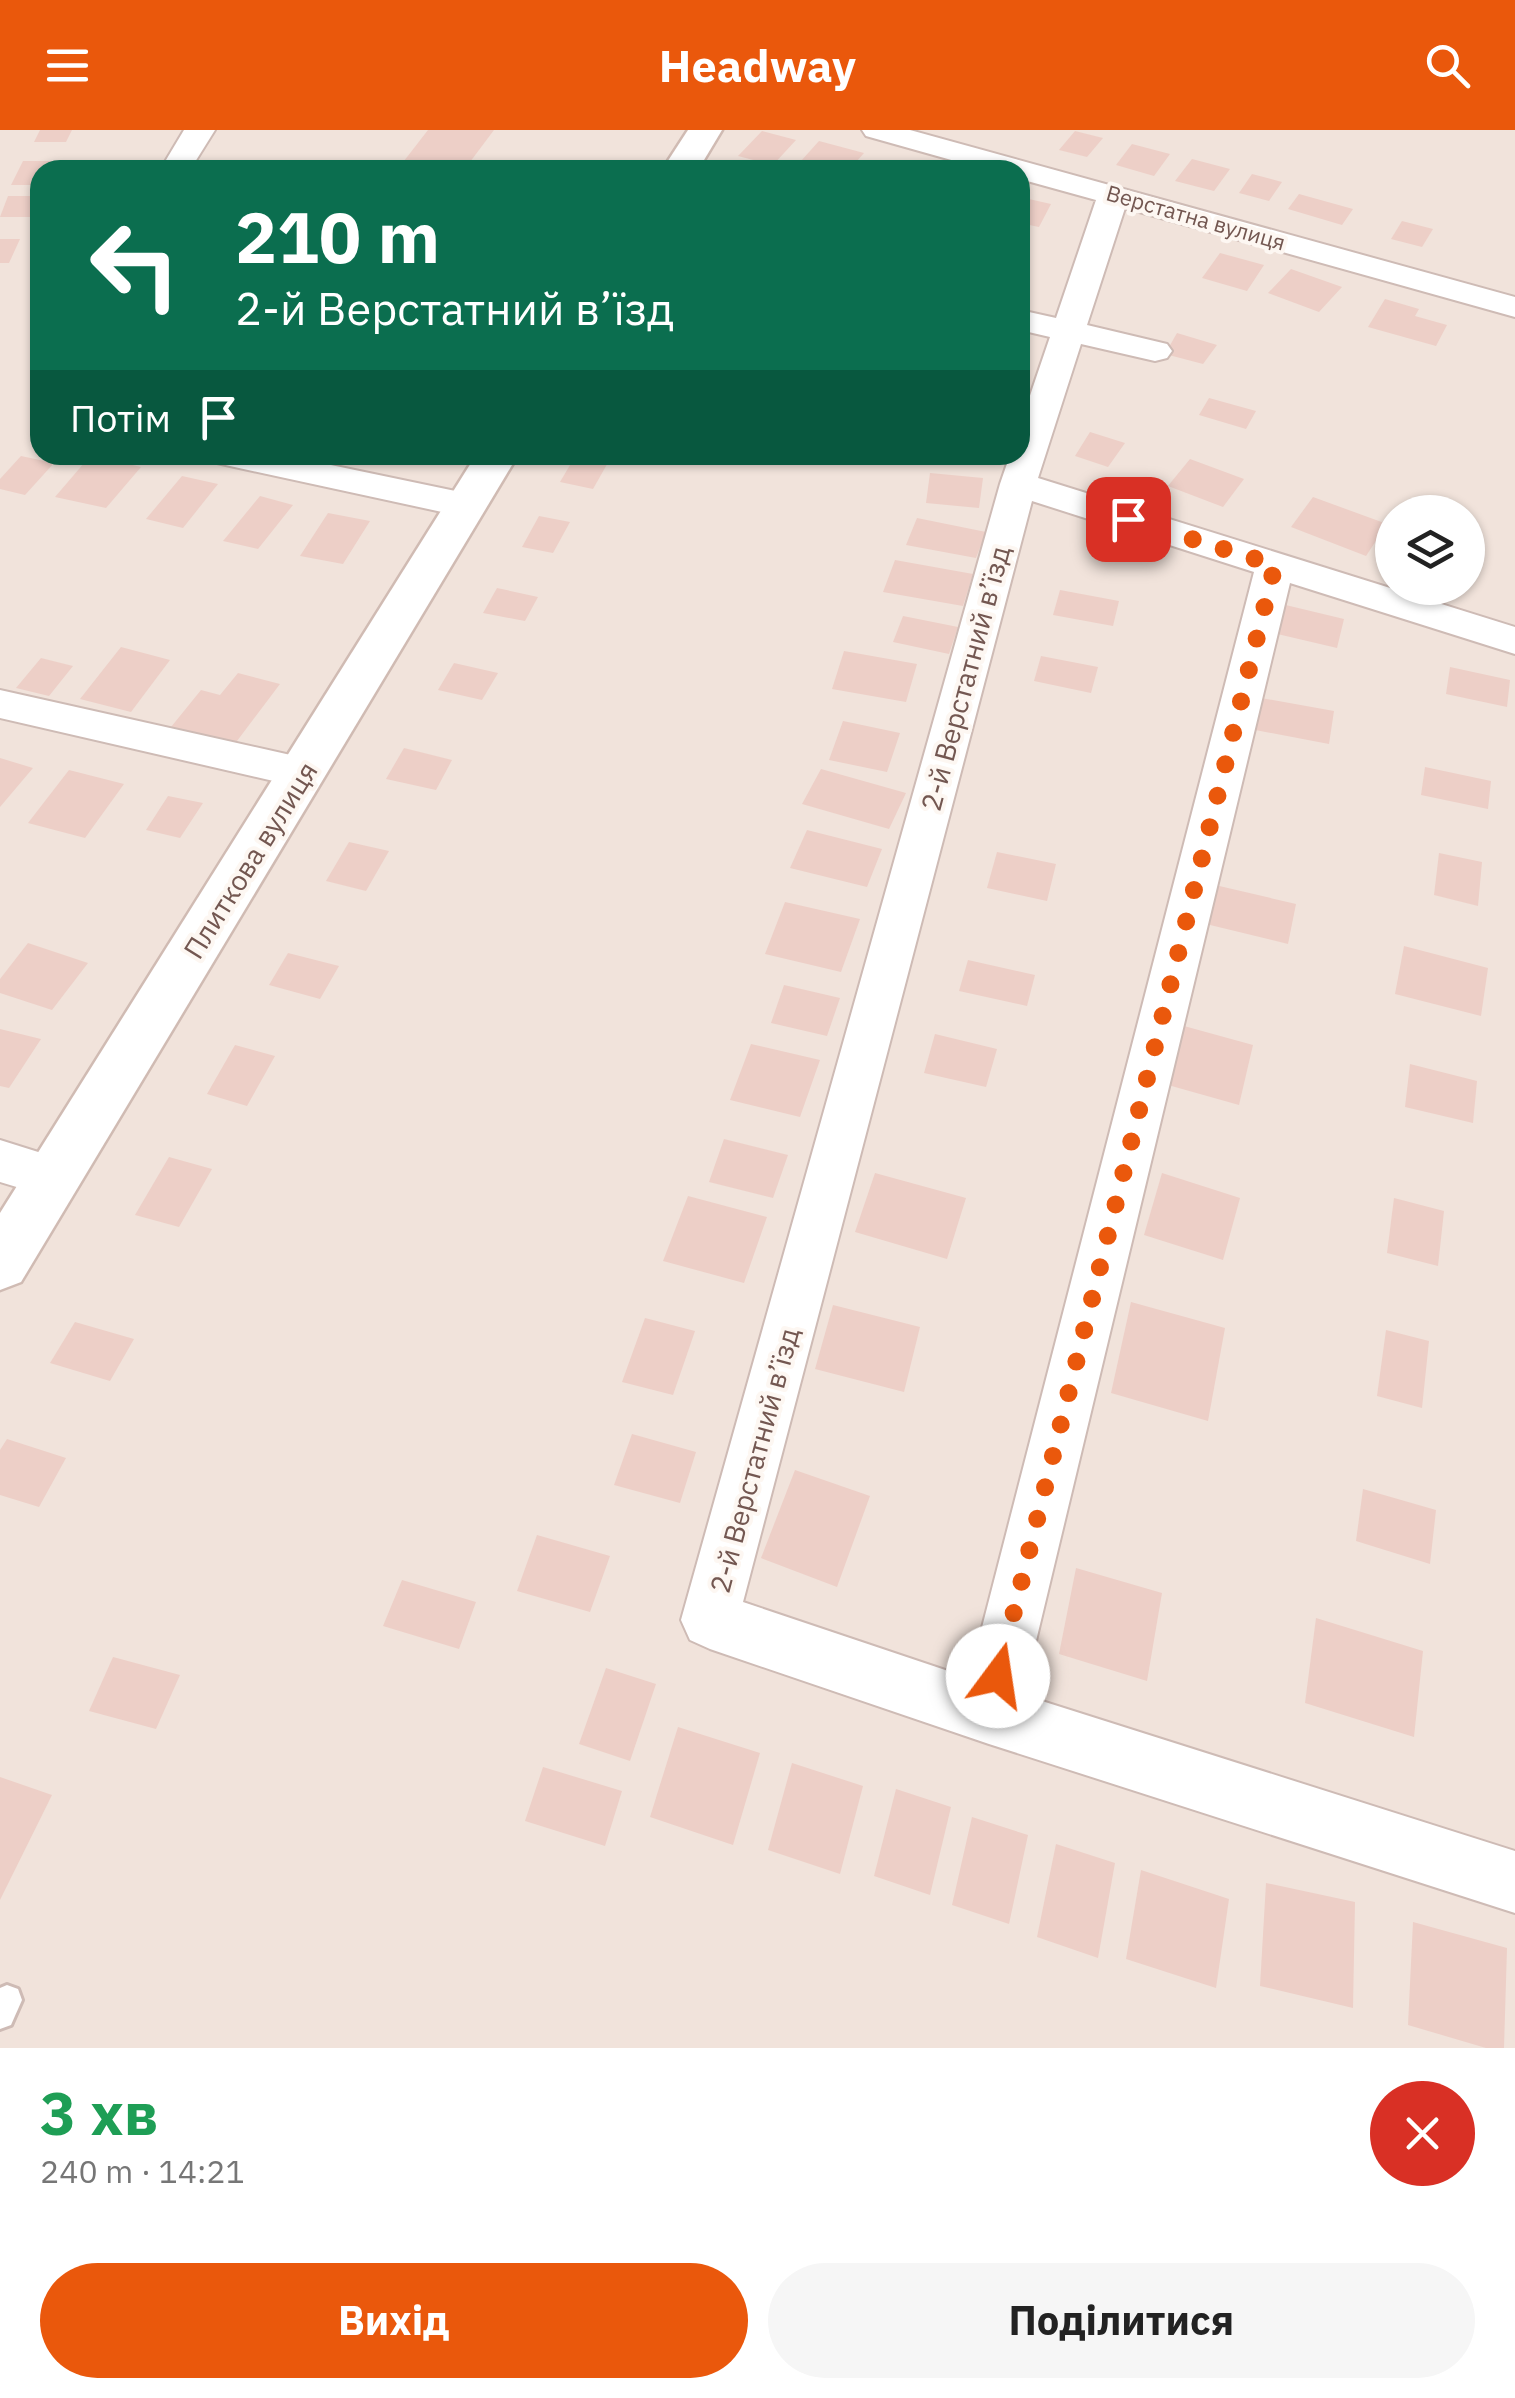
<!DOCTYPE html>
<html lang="uk">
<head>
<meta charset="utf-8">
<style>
	:root { --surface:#fff; --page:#f6f6f6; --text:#222; --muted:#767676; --accent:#ea580c }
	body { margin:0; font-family:"IBM Plex Sans",sans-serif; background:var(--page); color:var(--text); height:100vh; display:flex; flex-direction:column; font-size:38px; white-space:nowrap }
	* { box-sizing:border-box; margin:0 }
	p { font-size:32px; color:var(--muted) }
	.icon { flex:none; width:55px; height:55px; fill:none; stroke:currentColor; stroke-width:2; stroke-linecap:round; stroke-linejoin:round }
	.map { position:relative; height:1918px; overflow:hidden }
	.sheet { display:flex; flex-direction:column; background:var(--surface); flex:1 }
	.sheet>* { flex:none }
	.hud { position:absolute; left:30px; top:30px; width:1000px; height:305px; border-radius:30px; box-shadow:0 2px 8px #0004; background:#0b6e4f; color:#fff; overflow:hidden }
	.buttons { position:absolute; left:1375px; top:365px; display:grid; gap:20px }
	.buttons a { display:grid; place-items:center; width:110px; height:110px; border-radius:50%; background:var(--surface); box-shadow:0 2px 8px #0004; font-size:50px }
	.pin { position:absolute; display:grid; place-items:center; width:85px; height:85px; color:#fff; margin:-42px; border-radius:20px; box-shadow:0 5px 15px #0006 }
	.me { position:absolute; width:110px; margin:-55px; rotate:14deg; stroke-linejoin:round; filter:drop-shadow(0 0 8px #0008) }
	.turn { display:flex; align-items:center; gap:35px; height:210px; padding:0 40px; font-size:45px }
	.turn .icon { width:130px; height:130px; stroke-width:2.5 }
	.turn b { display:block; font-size:70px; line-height:85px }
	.then { display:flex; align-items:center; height:95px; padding:0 40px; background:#0003; gap:20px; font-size:38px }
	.round { display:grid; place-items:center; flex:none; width:105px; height:105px; border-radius:52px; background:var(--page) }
	.summary { display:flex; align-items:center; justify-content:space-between; height:170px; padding:0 40px }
	h1 { font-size:60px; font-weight:700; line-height:75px; color:#1e9e55 }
	.cta { display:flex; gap:20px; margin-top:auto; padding:20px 40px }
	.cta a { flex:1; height:115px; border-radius:60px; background:var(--accent); color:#fff; font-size:40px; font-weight:700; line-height:115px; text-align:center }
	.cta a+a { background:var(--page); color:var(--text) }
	header { display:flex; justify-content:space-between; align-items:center; height:130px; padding:0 40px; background:var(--accent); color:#fff; font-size:45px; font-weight:700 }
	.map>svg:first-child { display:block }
</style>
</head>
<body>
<header><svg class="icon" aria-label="menu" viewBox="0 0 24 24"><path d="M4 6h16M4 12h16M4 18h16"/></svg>Headway<svg class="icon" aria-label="search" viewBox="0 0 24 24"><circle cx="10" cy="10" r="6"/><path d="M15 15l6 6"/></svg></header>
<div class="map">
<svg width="1515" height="1918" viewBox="0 0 1515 1918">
	<rect width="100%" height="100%" fill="#fbf2ec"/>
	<!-- residential -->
	<path fill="#f1e3db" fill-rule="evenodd" d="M0 0H1515V1918H0ZM40 40H1020V325H40ZM1392 382H1468V458H1392Z"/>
	<!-- building -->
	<g fill="#edcfc7">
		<path d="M40 0H72L66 12H34Z"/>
		<path d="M428 0H494L464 40H397Z"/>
		<path d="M762 1 796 10 773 35 738 26Z"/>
		<path d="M1075 1 1103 8 1087 27 1059 20Z"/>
		<path d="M819 11 864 23 849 40 801 31Z"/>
		<path d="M1132 14 1170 24 1154 46 1116 35Z"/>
		<path d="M1192 29 1230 39 1214 61 1175 51Z"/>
		<path d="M23 31H57L53 40H40V55H11Z"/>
		<path d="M1252 44 1282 52 1269 71 1239 63Z"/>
		<path d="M1299 64 1353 79 1342 95 1288 79Z"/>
		<path d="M8 66H40V67L31 87H0Z"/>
		<path d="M1020 67 1051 74 1039 97 1020 93Z"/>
		<path d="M1402 91 1433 99 1422 117 1391 109Z"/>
		<path d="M0 109H20L9 133H0Z"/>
		<path d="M1220 123 1264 135 1247 161 1202 148Z"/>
		<path d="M1291 139 1342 157 1319 182 1268 163Z"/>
		<path d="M1385 169 1419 179 1415 186 1447 195 1436 216 1368 197Z"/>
		<path d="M1177 203 1217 215 1203 234 1165 224Z"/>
		<path d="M1209 268 1256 281 1246 299 1199 285Z"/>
		<path d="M1090 302 1125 313 1108 337 1075 326Z"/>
		<path d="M91 325 141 337 106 378 55 367Z"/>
		<path d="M576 325 610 329 593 359 560 352Z"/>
		<path d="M21 326 54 333 25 365 0 359V349Z"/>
		<path d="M1190 329 1244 349 1223 377 1168 356Z"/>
		<path d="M930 343 983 348 979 378 926 373Z"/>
		<path d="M182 346 218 354 183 398 146 389Z"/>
		<path d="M260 366 293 375 258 419 223 411Z"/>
		<path d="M1313 367 1387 394 1366 426 1291 397Z"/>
		<path d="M328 383 370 391 343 434 300 426Z"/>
		<path d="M539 386 570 392 553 423 522 417Z"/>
		<path d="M917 388 986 402 976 428 906 415Z"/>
		<path d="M895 430 973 444 963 476 883 462Z"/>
		<path d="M497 458 538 467 525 491 483 483Z"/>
		<path d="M1060 460 1119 471 1113 496 1053 485Z"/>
		<path d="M1269 471 1344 489 1337 518 1260 500Z"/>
		<path d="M903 486 958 497 949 524 893 512Z"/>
		<path d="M121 517 170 530 131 582 80 569Z"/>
		<path d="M844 521 917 534 906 572 832 559Z"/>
		<path d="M1041 526 1098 537 1091 563 1034 551Z"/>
		<path d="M41 528 73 536 49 566 16 558Z"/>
		<path d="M454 533 498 543 482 570 438 560Z"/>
		<path d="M1450 537 1510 550 1507 577 1446 564Z"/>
		<path d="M238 543 280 554 234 615 171 597 201 560 220 565Z"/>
		<path d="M1250 566 1334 581 1329 614 1245 598Z"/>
		<path d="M843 591 900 603 887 642 829 630Z"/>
		<path d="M404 618 452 630 436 660 386 649Z"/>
		<path d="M0 628 33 638 0 677Z"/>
		<path d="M1425 637 1491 651 1488 679 1421 665Z"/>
		<path d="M821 639 906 663 889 699 802 674Z"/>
		<path d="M69 640 124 654 85 708 28 693Z"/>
		<path d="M168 666 203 673 180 708 146 700Z"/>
		<path d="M807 700 882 719 867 757 790 738Z"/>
		<path d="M349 712 389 721 366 761 326 751Z"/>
		<path d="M997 722 1056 734 1047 771 987 758Z"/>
		<path d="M1439 723 1482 732 1478 776 1434 765Z"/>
		<path d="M1215 755 1296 774 1288 814 1206 794Z"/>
		<path d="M785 772 860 789 841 842 765 824Z"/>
		<path d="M28 813 88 833 52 880 0 863V849Z"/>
		<path d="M1404 816 1488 838 1481 886 1395 864Z"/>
		<path d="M288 823 339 836 320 869 269 855Z"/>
		<path d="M968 830 1035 845 1027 876 959 861Z"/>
		<path d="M784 855 840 868 827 906 771 893Z"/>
		<path d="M1184 896 1253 915 1239 975 1168 955Z"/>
		<path d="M0 899 41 909 9 958 0 956Z"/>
		<path d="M935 904 997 919 986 957 924 943Z"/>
		<path d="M751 914 820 930 800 987 730 970Z"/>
		<path d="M235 915 275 926 247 976 207 964Z"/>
		<path d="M1410 934 1477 951 1473 993 1405 977Z"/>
		<path d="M724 1009 788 1025 773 1068 709 1052Z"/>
		<path d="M169 1027 212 1039 179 1097 135 1085Z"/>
		<path d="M875 1043 966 1068 947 1129 855 1102Z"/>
		<path d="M1162 1043 1240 1068 1223 1130 1144 1105Z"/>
		<path d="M688 1066 767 1087 744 1153 663 1131Z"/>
		<path d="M1394 1068 1444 1081 1438 1136 1387 1123Z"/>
		<path d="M1131 1172 1225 1198 1208 1291 1111 1263Z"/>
		<path d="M833 1175 920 1197 904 1262 815 1239Z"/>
		<path d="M645 1188 695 1201 673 1265 622 1252Z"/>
		<path d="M75 1192 134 1209 110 1251 50 1233Z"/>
		<path d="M1386 1200 1429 1211 1422 1278 1377 1266Z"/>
		<path d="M632 1304 696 1322 680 1373 614 1355Z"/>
		<path d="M7 1309 66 1328 39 1377 0 1365V1320Z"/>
		<path d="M795 1340 870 1366 837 1457 761 1428Z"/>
		<path d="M1363 1359 1436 1380 1430 1434 1356 1411Z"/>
		<path d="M537 1405 610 1426 590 1482 517 1461Z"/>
		<path d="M1076 1438 1162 1463 1147 1551 1059 1524Z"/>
		<path d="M402 1450 476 1472 459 1519 383 1496Z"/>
		<path d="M1316 1488 1423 1521 1414 1607 1305 1573Z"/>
		<path d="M113 1527 180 1545 156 1599 89 1581Z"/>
		<path d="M606 1538 656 1554 630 1631 579 1614Z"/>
		<path d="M678 1597 760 1623 733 1715 650 1687Z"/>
		<path d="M792 1633 863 1656 840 1744 768 1720Z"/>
		<path d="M543 1637 622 1661 605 1716 525 1691Z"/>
		<path d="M0 1647 52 1665 0 1770Z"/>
		<path d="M896 1659 951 1677 930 1765 874 1746Z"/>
		<path d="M972 1687 1028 1705 1009 1794 952 1775Z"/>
		<path d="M1056 1714 1115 1733 1098 1828 1037 1807Z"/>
		<path d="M1141 1740 1229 1769 1216 1858 1126 1829Z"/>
		<path d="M1266 1753 1355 1772 1353 1878 1260 1856Z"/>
		<path d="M1413 1792 1507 1818 1504 1918H1486L1408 1895Z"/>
	</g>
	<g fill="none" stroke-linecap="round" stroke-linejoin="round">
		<defs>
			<path id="lane" d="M7 1855 18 1859 22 1870 11 1895 0 1899V1858Z"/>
			<g id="street">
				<path d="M184 0H215L190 40H160Z"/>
				<path d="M862 0H910L1515 167V187L1125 78 1087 195 1167 214 1172 221 1167 228 1155 231 1081 214 1038 348 1515 497V524L1290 453 1023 1565 1515 1721V1783L989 1614 710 1519 690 1510 681 1490 1000 354 1010 325H1020V295L1050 207 1020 200V180L1056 188 1096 70 1020 49V40H987L866 6ZM1032 371 1254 442 969 1548 743 1472Z"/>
				<path d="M212 325H283L465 363 478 367 483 375 478 383 465 387 230 336 217 333Z"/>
				<path d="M0 560 304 628 319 632 325 643 319 654 304 658 0 588Z"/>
				<path d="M0 1010 70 1032 78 1047 70 1062 53 1068 0 1052Z"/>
			</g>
			<g id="secondary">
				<path d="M688 0H722L698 40H662Z"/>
				<path d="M476 325H518L21 1152 0 1160V1083Z"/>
			</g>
		</defs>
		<!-- lane casing -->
		<use href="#lane" stroke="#cebbb5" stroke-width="6"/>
		<!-- street casing -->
		<use href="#street" stroke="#cebbb5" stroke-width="4"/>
		<!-- secondary casing -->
		<use href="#secondary" stroke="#d0bbb3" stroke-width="5"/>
		<!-- lane -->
		<use href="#lane" fill="#fff" fill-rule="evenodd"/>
		<!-- street -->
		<use href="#street" fill="#fff" fill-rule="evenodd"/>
		<!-- secondary -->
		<use href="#secondary" fill="#fff" fill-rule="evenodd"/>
	</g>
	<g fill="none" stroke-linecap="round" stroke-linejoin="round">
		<!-- route -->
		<path stroke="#ea580c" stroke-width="18" stroke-dasharray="0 32.4" d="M998 1546 1275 435 1128 389"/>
	</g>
	<g text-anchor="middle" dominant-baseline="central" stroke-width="8" stroke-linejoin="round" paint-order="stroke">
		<!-- far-street labels -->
		<g font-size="22" fill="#735751" stroke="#fdf7f2">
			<text transform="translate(1196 87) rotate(16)">Верстатна вулиця</text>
		</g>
		<!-- street labels -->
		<g font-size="28" fill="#735751" stroke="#fdf7f2">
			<text transform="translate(965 548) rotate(-75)">2-й Верстатний в’їзд</text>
			<text transform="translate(250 730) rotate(-58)">Плиткова вулиця</text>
			<text transform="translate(754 1330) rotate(-75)">2-й Верстатний в’їзд</text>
		</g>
	</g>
</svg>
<div class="buttons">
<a><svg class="icon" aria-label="layers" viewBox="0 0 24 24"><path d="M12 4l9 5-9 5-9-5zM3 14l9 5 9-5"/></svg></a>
</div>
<div class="pin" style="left:1128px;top:389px;background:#d93025"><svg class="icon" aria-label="arrive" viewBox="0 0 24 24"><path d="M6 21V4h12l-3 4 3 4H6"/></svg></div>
<svg class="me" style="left:998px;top:1546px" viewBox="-20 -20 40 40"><circle r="19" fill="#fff"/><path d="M0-13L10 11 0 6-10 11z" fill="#ea580c"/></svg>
<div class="hud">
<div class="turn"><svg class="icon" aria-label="left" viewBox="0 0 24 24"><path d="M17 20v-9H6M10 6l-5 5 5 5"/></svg><div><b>210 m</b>2-й Верстатний в’їзд</div></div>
<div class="then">Потім<svg class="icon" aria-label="arrive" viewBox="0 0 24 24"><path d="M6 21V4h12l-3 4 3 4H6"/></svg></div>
</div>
</div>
<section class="sheet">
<div class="summary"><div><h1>3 хв</h1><p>240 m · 14:21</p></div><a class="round" style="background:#d93025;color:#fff"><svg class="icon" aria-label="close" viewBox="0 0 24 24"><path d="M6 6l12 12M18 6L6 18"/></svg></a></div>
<div class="cta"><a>Вихід</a><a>Поділитися</a></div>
</section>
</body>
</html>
